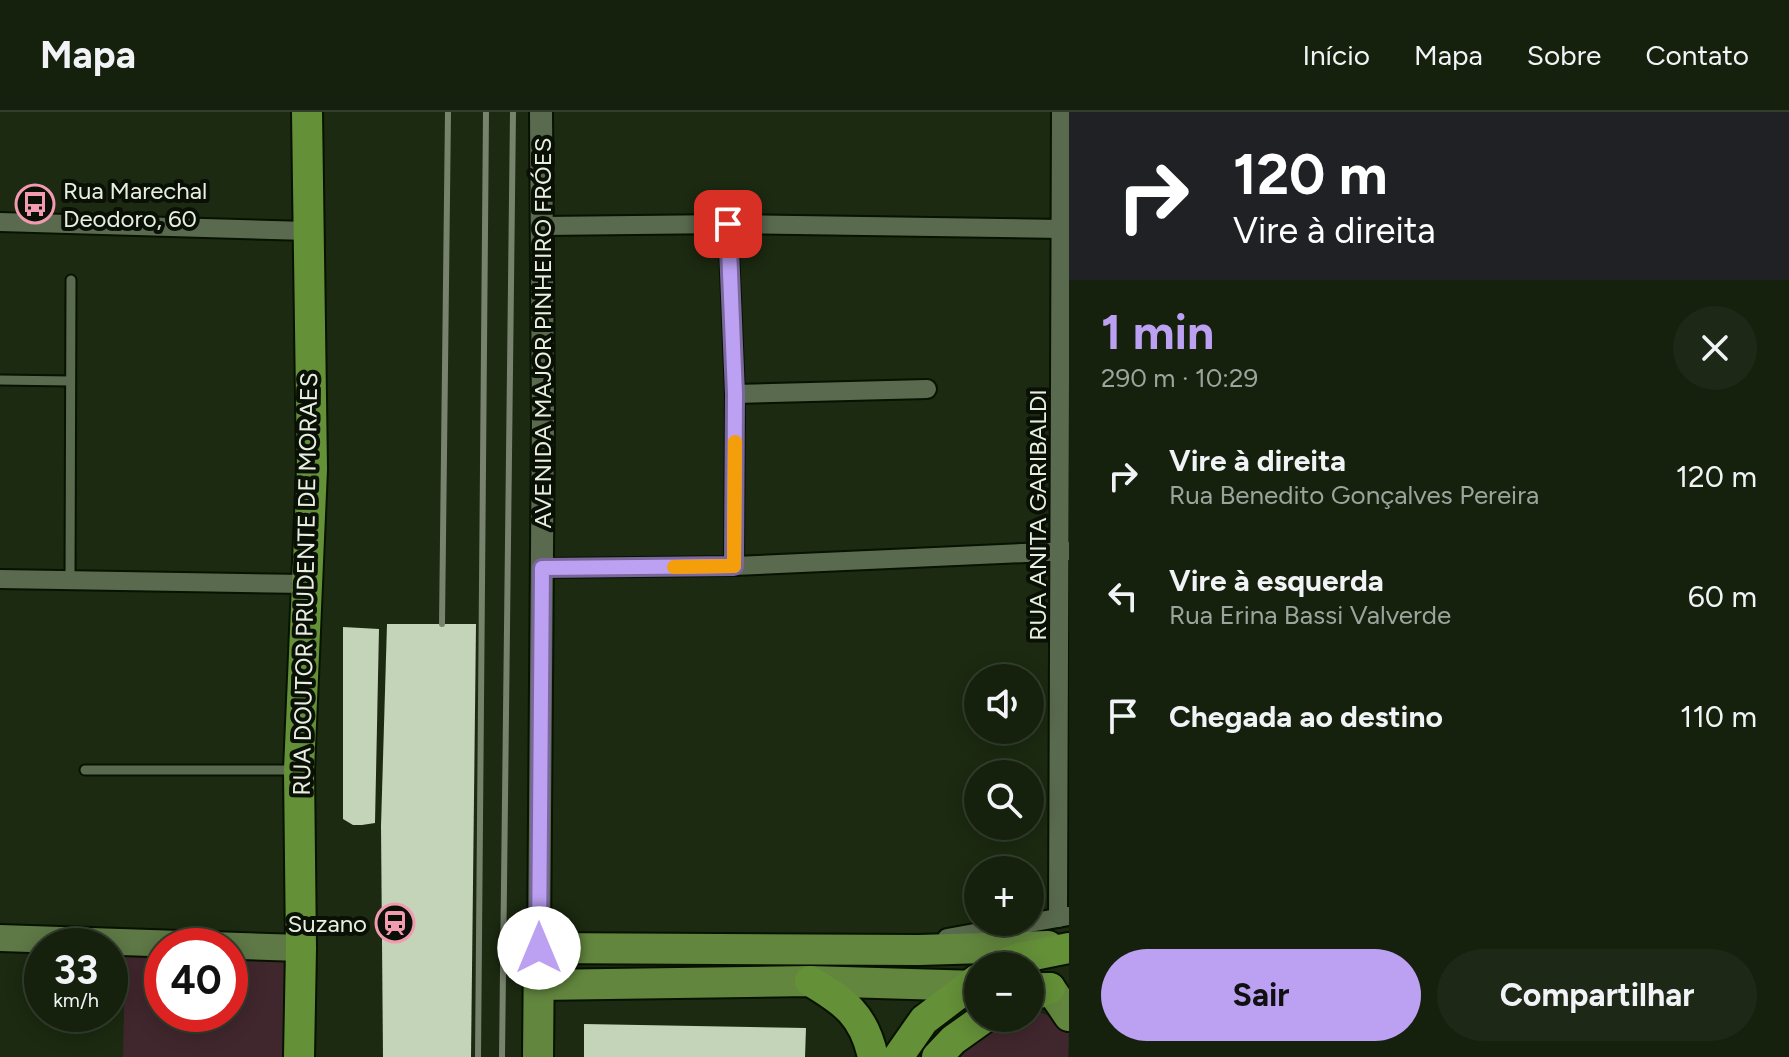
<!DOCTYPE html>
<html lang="pt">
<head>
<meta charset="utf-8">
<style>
	:root { --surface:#15200d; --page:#1e2816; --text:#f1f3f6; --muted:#9da39d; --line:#343e2e; --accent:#bca0f2 }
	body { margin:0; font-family:Figtree,sans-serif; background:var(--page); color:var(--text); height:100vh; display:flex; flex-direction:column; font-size:30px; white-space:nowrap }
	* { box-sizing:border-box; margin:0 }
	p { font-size:26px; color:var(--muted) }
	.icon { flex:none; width:44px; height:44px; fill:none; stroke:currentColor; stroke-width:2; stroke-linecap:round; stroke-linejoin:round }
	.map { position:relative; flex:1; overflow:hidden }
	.sheet { display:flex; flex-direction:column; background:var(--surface); width:720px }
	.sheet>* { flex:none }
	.banner { background:#202124; color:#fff; overflow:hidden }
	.fabs { position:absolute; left:964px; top:552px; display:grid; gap:16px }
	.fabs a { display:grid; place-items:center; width:80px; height:80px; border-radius:50%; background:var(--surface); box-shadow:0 4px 20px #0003,0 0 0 2px var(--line); font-size:40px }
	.speed { position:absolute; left:24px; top:816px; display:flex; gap:16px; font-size:40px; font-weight:700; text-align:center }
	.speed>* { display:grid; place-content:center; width:104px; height:104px; border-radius:50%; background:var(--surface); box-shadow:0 4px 20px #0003,0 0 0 2px var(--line); line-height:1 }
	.speed small { font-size:20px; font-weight:400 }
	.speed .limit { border:12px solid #d22; background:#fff; color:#111 }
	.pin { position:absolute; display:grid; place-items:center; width:68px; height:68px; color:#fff; margin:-34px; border-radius:16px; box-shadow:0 4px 12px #0006 }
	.me { position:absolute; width:88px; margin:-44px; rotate:0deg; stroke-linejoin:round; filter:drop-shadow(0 0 6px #0008) }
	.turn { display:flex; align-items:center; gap:28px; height:168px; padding:0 32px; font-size:36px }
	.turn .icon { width:104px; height:104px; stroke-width:2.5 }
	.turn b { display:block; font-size:56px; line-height:68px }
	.round { display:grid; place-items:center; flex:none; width:84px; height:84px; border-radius:42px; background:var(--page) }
	.headline { display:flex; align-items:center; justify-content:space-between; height:136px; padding:0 32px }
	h1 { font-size:48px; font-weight:700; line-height:60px; color:var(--accent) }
	.primary-button { display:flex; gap:16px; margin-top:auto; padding:16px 32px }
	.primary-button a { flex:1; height:92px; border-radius:48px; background:var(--accent); color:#111; font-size:32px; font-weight:700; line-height:92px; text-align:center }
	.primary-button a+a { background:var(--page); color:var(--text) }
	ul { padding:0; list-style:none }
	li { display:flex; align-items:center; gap:24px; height:120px; padding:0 32px }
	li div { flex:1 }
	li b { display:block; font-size:30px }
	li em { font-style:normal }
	header { display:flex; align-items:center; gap:48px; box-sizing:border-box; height:112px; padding:0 40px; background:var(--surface); border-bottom:2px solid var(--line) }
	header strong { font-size:38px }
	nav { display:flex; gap:44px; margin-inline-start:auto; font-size:28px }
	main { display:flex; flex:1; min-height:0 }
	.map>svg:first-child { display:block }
</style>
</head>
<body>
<header>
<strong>Mapa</strong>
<nav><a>Início</a><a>Mapa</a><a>Sobre</a><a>Contato</a></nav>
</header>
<main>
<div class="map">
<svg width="1069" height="945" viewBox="0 0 1069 945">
	<rect width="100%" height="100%" fill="#1c2a11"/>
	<!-- green -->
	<g fill="#40272d">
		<path d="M257 843 285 844 287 945H123L125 844 162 848V902H230V850Z"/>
		<path d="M1039 900 1066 911 1069 920 1068 945H956C977 923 998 906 1030 906V903Z"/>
	</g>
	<!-- building -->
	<g fill="#c4d4b8">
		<path d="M387 512H476L471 945H383L381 714Z"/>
		<path d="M343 515 379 517 375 711 362 713H353L343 707Z"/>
		<path d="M584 912 806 916 805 945H584Z"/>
	</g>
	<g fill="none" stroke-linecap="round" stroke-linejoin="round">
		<defs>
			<g id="service">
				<path d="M0 268 70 269"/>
				<path d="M70 469 71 168"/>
				<path d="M85 658H295"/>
			</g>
			<g id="minor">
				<path d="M0 110 307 119"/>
				<path d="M728 112 735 282 734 454"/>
				<path d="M542 114 728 112 1062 117"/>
				<path d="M735 282 927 277"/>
				<path d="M542 456 734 454 1069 439"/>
				<path d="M0 467 307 472"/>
				<path d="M1058 806 1061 0"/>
				<path d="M947 826 1068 804"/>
			</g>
			<path id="tertiary" d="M539 836 543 307 541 0"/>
			<path id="secondary" d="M0 826 301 836"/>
			<g id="primary">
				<path d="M539 873 810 869 978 874"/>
				<path d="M1030 876H1050L1069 904"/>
				<path d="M538 945 539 836 919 838 1048 834"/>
			</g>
			<g id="trunk">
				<path d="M999 854 1019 846 1069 836"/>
				<path d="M810 869C845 890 864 903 873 945"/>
				<path d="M1030 885 1050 876"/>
				<path d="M299 945 301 836 299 658 312 357 307 0"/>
				<path d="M898 945 924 908 978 867"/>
				<path d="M937 945 953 928 984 906"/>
			</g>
		</defs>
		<!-- service casing -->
		<use href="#service" stroke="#071200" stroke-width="13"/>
		<!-- minor casing -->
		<use href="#minor" stroke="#071200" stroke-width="22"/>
		<!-- tertiary casing -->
		<use href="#tertiary" stroke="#071200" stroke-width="26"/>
		<!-- secondary casing -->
		<use href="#secondary" stroke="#071200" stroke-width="30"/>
		<!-- primary casing -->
		<use href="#primary" stroke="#071200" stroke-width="34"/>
		<!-- trunk casing -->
		<use href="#trunk" stroke="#071200" stroke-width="34"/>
		<!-- service -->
		<use href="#service" stroke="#5a6a4e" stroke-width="9"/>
		<!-- minor -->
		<use href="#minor" stroke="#5a6a4e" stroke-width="18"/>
		<!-- tertiary -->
		<use href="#tertiary" stroke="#5a6a4e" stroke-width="22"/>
		<!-- secondary -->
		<use href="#secondary" stroke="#5e7846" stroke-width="26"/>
		<!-- primary -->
		<use href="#primary" stroke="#62863e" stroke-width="30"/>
		<!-- trunk -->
		<use href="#trunk" stroke="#649038" stroke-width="30"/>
		<!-- rail -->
		<g stroke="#78836e" stroke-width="6">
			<path d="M442 512 448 0"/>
			<path d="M478 945 486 0"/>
			<path d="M502 945 513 0"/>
		</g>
	</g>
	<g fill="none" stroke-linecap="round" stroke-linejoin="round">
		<defs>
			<path id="route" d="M539 836 542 456 734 454 735 282 728 112"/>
		</defs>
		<!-- route casing -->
		<use href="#route" stroke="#7a689d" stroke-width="20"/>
		<!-- route -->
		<use href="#route" stroke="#bca0f2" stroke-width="14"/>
		<!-- slow -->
		<path stroke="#f59e0b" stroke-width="14" d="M674 455 734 454 735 330"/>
	</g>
	<!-- icons -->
	<defs>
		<symbol id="bus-ring" viewBox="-11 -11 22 22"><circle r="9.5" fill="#0a1006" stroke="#f29aaf" stroke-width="1.5"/><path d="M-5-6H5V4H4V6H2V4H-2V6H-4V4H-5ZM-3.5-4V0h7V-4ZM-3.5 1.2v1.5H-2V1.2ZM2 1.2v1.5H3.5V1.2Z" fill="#f29aaf"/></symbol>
		<symbol id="station-ring" viewBox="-11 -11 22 22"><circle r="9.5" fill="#0a1006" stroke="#f29aaf" stroke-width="1.5"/><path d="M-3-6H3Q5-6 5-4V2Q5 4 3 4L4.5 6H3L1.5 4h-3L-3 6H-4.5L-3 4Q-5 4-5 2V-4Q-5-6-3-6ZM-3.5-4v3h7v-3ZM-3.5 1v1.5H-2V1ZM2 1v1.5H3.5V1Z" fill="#f29aaf"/></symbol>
	</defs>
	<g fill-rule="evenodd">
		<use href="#bus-ring" x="13" y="70" width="44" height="44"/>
		<use href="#station-ring" x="373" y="789" width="44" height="44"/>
	</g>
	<g text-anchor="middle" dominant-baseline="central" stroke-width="8" stroke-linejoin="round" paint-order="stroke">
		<!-- poi labels -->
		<g font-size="24" fill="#e7f0e0" stroke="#0a1006" text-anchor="start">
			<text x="63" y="78">Rua Marechal<tspan x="63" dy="28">Deodoro, 60</tspan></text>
			<text x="367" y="811" text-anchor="end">Suzano</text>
		</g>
		<!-- street labels -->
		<g font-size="24" fill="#e7f0e0" stroke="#0a1006">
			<text transform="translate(542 221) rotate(-90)">AVENIDA MAJOR PINHEIRO FRÓES</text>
			<text transform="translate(1037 403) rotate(-90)">RUA ANITA GARIBALDI</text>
			<text transform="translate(305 472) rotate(-89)">RUA DOUTOR PRUDENTE DE MORAES</text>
		</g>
	</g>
</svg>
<div class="fabs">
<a><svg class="icon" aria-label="sound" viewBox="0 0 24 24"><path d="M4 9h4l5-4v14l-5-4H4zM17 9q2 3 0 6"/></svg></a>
<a><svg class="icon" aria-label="search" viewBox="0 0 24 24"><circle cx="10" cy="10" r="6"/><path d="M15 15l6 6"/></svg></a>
<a>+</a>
<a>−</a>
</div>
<div class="speed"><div>33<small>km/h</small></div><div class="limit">40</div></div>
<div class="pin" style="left:728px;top:112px;background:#d93025"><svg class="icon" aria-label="arrive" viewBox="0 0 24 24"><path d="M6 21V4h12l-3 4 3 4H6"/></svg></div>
<svg class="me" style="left:539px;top:836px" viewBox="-20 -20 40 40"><circle r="19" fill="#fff"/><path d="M0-13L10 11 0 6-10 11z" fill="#bca0f2"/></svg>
</div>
<section class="sheet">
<div class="banner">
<div class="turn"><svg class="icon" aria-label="right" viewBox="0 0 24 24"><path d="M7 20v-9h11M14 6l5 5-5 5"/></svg><div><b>120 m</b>Vire à direita</div></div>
</div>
<div class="headline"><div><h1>1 min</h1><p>290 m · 10:29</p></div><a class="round"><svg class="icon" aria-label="close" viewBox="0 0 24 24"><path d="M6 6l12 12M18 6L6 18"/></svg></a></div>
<ul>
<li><svg class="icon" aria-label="right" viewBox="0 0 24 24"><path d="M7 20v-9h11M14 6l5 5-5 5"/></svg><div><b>Vire à direita</b><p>Rua Benedito Gonçalves Pereira</p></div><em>120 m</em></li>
<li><svg class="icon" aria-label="left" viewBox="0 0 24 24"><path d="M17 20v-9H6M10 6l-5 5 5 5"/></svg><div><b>Vire à esquerda</b><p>Rua Erina Bassi Valverde</p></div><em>60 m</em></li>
<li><svg class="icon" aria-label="arrive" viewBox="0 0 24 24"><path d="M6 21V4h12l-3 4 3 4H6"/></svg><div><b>Chegada ao destino</b></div><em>110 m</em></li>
</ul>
<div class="primary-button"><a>Sair</a><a>Compartilhar</a></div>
</section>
</main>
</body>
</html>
